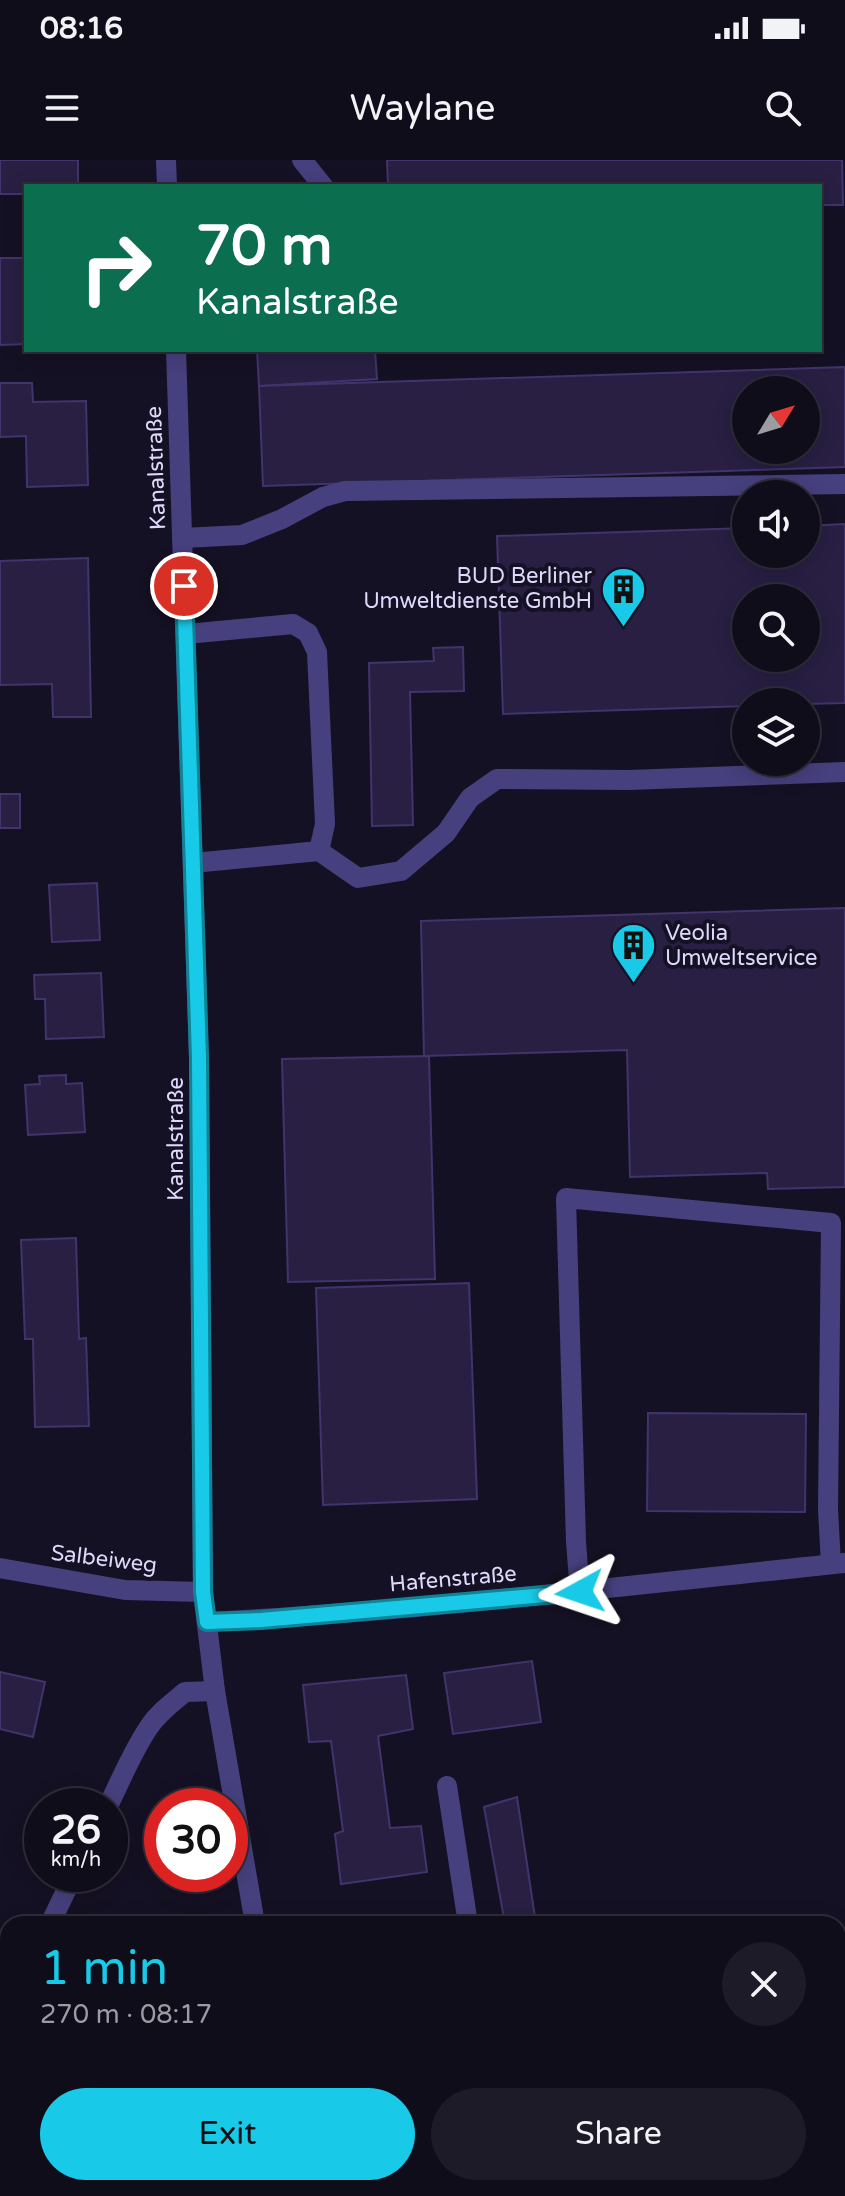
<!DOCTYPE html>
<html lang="en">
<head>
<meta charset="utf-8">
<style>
	:root { --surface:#100d1b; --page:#1e1b28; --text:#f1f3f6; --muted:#9c9ca3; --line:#302d3a; --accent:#18cae7 }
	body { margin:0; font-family:"Varela Round",sans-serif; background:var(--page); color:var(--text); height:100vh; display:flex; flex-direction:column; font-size:30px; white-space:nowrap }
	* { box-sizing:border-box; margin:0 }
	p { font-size:26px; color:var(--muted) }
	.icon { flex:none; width:44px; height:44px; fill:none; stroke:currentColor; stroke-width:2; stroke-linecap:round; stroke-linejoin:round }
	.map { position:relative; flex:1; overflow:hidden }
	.sheet { position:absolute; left:0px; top:1756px; width:846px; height:280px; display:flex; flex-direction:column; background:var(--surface); border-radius:24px 24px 0 0; box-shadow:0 4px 20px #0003,0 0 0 2px var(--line) }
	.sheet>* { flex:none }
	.hud { position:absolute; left:24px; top:24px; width:798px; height:168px; border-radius:0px; box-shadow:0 4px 20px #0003,0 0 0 2px var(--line); background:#0b6e4f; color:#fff; overflow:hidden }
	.needle { width:52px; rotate:52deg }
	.tools { position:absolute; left:732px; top:216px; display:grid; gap:16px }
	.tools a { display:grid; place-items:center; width:88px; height:88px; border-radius:50%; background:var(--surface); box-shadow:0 4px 20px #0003,0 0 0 2px var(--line); font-size:40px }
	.speed { position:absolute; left:24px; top:1628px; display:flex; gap:16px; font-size:40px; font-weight:700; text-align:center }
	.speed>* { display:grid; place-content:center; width:104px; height:104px; border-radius:50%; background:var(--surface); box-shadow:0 4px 20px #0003,0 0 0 2px var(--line); line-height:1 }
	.speed small { font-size:20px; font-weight:400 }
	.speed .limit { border:12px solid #d22; background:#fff; color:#111 }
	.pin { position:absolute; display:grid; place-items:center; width:68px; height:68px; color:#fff; margin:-34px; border:4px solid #fff; border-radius:50%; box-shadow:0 2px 8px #0007 }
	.me { position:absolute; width:88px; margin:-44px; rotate:265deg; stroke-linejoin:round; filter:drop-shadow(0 0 6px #0008) }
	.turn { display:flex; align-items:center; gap:28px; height:168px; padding:0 40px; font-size:36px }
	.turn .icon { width:104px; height:104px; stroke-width:2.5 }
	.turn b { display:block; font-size:56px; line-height:68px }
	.round { display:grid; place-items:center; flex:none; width:84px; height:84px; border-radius:42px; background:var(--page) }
	.headline { display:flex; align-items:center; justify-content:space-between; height:136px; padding:0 40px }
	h1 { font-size:48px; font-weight:600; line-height:60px; color:var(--accent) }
	.button { display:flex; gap:16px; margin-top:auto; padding:16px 40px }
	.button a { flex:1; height:92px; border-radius:48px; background:var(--accent); color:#111; font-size:32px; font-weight:600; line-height:92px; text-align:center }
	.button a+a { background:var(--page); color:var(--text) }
	.status { display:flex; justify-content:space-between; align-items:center; height:56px; padding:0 40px; background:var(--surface); direction:ltr }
	.status svg { height:22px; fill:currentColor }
	header { display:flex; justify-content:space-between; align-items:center; height:104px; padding:0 40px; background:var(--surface); font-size:36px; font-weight:600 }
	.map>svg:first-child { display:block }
</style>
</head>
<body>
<div class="status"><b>08:16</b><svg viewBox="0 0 49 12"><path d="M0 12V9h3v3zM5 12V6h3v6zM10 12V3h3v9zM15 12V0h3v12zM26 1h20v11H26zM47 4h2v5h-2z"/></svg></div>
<header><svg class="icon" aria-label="menu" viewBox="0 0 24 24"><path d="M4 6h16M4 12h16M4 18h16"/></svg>Waylane<svg class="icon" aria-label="search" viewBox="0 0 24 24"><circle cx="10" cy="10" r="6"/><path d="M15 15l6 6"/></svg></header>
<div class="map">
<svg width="845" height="2036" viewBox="0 0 845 2036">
	<rect width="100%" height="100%" fill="#151124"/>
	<!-- building -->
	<g fill="#281f43" stroke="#41346c" stroke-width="2" fill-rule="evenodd">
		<path d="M0 0H78V26H26V34H0Z"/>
		<path d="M387 0H842L843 45H820V26H388Z"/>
		<path d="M0 98H26V184L0 185Z"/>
		<path d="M257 190H375L377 219 259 226Z"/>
		<path d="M845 207V307L263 326 259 226ZM746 230H806V290H746Z"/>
		<path d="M0 223H32L33 242 86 241 88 325 27 327 26 276 0 277Z"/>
		<path d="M845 364V543L806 544V542H746V546L503 554 497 376 746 368V394H806V366ZM746 438H806V498H746Z"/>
		<path d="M88 398 91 557H53L52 524 0 525V401Z"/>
		<path d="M463 487 464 531 410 532 413 665 372 666 369 503 434 501 433 488Z"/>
		<rect x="0" y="634" width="20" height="34"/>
		<path d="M97 723 100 780 52 782 49 725Z"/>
		<path d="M845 748V1027L768 1029 767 1013 630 1017 627 890 424 896 421 761Z"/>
		<path d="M101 813 104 877 46 879 45 839H35L34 815Z"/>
		<path d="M429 896 435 1119 288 1122 282 899Z"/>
		<path d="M66 915V924L82 923 85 972 28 975 25 925 40 924 39 916Z"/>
		<path d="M76 1078 79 1179 86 1178 89 1266 35 1267 33 1179H25L21 1080Z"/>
		<path d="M469 1123 477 1339 323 1345 316 1128Z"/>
		<path d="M648 1253 806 1254 805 1352 647 1351Z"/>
		<path d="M532 1501 541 1562 453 1574 444 1513Z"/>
		<path d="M0 1512 45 1522 33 1577 0 1569Z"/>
		<path d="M406 1515 413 1569 378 1576 390 1668 421 1666 427 1712 341 1724 335 1674 343 1671 331 1581 309 1582 303 1525Z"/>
		<path d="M517 1637 536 1764H505L484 1647Z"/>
		<path d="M845 1918V1977L838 1979V1919Z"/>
		<path d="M845 2014V2036H795L794 2028H838V2015Z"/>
		<path d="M8 2023V2028H78L74 2036H2Z"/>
		<path d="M482 2028H551L504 2036H483Z"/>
		<path d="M768 2028H794L795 2036H723Z"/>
	</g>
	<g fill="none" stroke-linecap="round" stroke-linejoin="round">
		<!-- minor -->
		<g stroke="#46417e" stroke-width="20">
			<path d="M166 0 167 26"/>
			<path d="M302 0 323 26"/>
			<path d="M176 190 199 898 203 1432 215 1531 255 1764"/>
			<path d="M183 378 242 375 282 359 323 337 345 331 845 324"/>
			<path d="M186 474 293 464 308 473 317 492 325 664 319 691 193 703"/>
			<path d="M319 691 358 718 401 711 446 673 470 638 497 619 629 620 845 612"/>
			<path d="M0 1408 125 1430 203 1432"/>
			<path d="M580 1432 576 1382 566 1038 831 1063 828 1350 831 1404"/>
			<path d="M207 1462C420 1451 632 1425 844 1403"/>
			<path d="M447 1626 468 1764"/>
			<path d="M108 1646C121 1620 132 1592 149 1567 158 1553 172 1543 185 1532L215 1531"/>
			<path d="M50 1764 74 1714"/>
			<path d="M0 1864 8 1848"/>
			<path d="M838 1906 845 1905"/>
			<path d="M298 2028 299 2036"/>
		</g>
	</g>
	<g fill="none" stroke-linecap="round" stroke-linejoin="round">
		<defs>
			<path id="route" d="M184 426 199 898 203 1432 207 1462 261 1460 580 1432"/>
		</defs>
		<!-- route casing -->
		<use href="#route" stroke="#108396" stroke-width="20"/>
		<!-- route -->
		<use href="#route" stroke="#18cae7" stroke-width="14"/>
	</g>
	<!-- icons -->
	<defs>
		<symbol id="building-pin" viewBox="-11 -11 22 30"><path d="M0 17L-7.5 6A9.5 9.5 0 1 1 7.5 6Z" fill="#18cae7" stroke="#151124"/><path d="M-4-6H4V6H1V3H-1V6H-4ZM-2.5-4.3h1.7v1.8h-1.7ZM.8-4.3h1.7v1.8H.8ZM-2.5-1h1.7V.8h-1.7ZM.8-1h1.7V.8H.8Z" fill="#111"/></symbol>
	</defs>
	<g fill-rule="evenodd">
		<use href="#building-pin" x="598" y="404" width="51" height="69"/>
		<use href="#building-pin" x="608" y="760" width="51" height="69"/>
	</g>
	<g text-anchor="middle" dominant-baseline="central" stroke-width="8" stroke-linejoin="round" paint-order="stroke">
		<!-- street labels -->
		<g font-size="22" fill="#ded8fb" stroke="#151124">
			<text transform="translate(156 308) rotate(-92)">Kanalstraße</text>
			<text transform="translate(176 979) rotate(-90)">Kanalstraße</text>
			<text transform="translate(104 1399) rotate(7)">Salbeiweg</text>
			<text transform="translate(453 1419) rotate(-5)">Hafenstraße</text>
		</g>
		<!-- poi labels -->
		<g font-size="22" fill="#ded8fb" stroke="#151124" text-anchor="end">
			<text x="592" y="416">BUD Berliner<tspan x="592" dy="25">Umweltdienste GmbH</tspan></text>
			<text x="665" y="773" text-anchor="start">Veolia<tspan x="665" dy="25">Umweltservice</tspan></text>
		</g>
	</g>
</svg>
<div class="tools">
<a><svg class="needle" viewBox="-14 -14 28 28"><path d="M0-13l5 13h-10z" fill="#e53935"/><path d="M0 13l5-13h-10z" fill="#9c9ca3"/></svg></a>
<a><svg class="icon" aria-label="sound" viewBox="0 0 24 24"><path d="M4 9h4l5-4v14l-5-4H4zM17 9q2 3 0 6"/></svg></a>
<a><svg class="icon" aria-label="search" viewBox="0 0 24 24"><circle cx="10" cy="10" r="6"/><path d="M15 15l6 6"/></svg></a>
<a><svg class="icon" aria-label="layers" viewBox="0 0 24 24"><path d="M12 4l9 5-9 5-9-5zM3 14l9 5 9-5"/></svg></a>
</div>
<div class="speed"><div>26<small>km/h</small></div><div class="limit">30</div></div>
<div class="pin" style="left:184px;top:426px;background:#d93025"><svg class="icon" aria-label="arrive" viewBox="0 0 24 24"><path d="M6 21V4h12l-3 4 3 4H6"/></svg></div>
<svg class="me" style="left:580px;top:1432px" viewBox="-20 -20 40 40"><path d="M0-17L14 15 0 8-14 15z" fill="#18cae7" stroke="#fff" stroke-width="4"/></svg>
<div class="hud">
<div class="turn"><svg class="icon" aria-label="right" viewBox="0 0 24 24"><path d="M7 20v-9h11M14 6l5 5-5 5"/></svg><div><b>70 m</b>Kanalstraße</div></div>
</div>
<section class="sheet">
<div class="headline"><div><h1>1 min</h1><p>270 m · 08:17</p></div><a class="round"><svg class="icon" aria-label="close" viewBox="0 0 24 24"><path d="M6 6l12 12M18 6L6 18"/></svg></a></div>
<div class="button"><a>Exit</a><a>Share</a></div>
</section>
</div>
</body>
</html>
